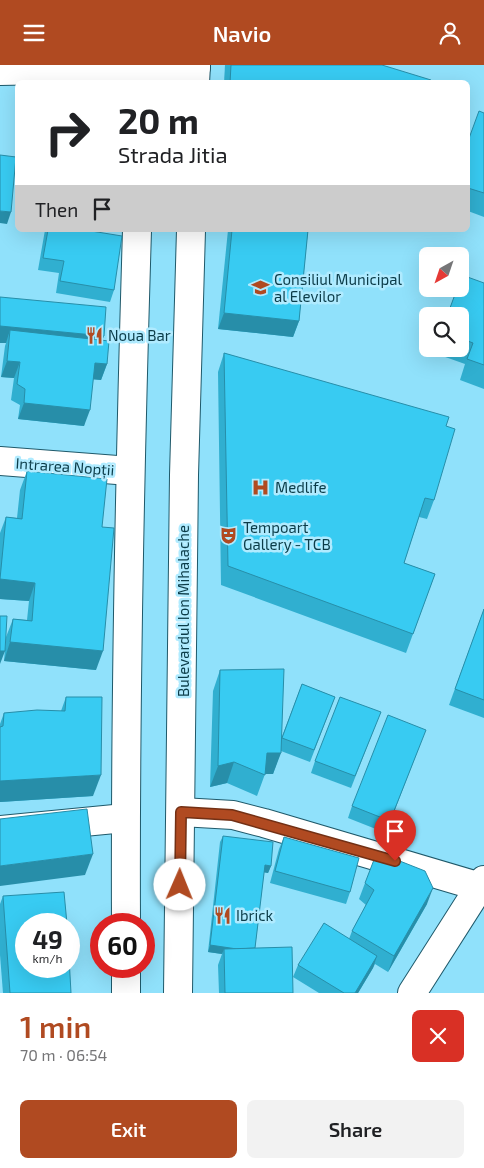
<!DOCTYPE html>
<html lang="en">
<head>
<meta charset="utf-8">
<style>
	:root { --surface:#fff; --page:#f2f2f2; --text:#202124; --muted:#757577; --accent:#b04a21 }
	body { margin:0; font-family:"Exo 2",sans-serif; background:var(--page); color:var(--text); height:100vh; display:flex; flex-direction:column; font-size:19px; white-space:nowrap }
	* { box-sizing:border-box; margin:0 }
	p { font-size:16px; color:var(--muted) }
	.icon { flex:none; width:28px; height:28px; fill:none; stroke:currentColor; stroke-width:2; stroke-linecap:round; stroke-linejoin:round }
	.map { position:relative; height:928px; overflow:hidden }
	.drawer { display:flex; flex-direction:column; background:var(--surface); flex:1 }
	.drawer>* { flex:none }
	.banner { position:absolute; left:15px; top:15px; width:455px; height:152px; border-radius:8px; box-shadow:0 5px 20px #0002; background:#fff; color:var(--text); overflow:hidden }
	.needle { width:32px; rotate:220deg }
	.tools { position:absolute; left:419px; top:182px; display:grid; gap:10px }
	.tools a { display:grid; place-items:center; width:50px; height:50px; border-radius:8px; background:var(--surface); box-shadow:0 5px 20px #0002; font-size:25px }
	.speed { position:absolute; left:15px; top:848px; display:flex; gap:10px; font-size:25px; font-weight:700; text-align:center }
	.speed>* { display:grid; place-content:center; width:65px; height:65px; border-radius:50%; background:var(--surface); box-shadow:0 5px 20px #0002; line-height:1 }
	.speed small { font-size:12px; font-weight:400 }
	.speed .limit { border:8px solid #d22; background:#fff; color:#111 }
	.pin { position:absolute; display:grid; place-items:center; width:42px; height:42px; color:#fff; margin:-51px -21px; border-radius:50% 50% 50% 0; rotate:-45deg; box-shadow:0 0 5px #0007 }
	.pin .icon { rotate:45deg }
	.me { position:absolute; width:55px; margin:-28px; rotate:1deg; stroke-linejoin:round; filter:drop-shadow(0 0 4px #0008) }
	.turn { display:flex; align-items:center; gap:18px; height:105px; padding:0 20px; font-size:22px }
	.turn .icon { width:65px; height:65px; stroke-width:2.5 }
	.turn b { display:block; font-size:35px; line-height:42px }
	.then { display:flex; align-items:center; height:48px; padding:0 20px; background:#0003; gap:10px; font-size:19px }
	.round { display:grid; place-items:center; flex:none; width:52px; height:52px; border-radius:8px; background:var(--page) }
	.headline { display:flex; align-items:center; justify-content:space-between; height:85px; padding:0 20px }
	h1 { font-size:30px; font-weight:600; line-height:38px; color:var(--accent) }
	.action { display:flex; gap:10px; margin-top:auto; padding:10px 20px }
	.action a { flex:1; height:58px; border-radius:8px; background:var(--accent); color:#fff; font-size:20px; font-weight:600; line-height:58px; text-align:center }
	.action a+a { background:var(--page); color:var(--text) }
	header { display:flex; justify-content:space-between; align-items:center; height:65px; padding:0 20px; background:var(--accent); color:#fff; font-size:22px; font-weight:600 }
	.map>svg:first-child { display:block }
</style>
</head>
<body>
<header><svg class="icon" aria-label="menu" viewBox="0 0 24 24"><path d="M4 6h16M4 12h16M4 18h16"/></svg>Navio<svg class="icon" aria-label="person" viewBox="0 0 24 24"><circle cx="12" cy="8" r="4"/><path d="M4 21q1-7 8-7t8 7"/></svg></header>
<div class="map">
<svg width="484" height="928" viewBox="0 0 484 928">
	<rect width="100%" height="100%" fill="#90e1fb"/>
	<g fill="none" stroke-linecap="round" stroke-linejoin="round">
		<defs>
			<g id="minor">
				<path d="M0 6 196 2"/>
				<path d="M0 396 130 406"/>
				<path d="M181 747 233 750 264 758 484 823"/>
				<path d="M0 765 125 753"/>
				<path d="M412 928 484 815"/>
			</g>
			<g id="major">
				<path d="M141 18V0"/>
				<path d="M195 18 196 0"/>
				<path d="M126 859C125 627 130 396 137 165"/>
				<path d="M126 901V928"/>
				<path d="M178 928 184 410 191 165"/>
			</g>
		</defs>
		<!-- minor casing -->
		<use href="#minor" stroke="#1f596a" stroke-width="30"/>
		<!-- major casing -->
		<use href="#major" stroke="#1f596a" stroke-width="30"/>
		<!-- minor -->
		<use href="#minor" stroke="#fff" stroke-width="28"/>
		<!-- major -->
		<use href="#major" stroke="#fff" stroke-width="28"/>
	</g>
	<!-- wall -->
	<g fill="#30afd0">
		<path d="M225 0H382L430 18H224Z"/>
		<path d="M484 48V152L468 146V76Z"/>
		<path d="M45 165H85L114 225 110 237 56 228 59 208 38 205Z"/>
		<path d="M228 165H308L299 256 293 272 218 264Z"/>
		<path d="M484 218V324L460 315 465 299 434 288 436 284H460V251Z"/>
		<path d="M0 232 104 271 102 275 107 299 101 315 93 314 84 361 18 354 20 340 11 335 14 313 1 312 5 281 6 278H0Z"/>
		<path d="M224 288 446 361 434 435 427 454 419 452 404 498 435 509 406 588 221 520 218 307Z"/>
		<path d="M27 406 102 462 96 605 4 596 6 572 13 554 27 555 29 536 0 534V468L6 452 17 453 20 425Z"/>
		<path d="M484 544V653L449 640Z"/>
		<path d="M220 605 281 674 302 619 335 632 310 697 281 686 273 709H265L257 731 227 718 210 722 213 626Z"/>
		<path d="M66 632 93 731 0 737V659L4 648 61 646Z"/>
		<path d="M376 659 351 723 311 708 315 696Z"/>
		<path d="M421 677 386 768 348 753 352 741Z"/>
		<path d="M223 771 271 801 268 808 264 807 255 883 293 928H219L218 900 222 889 208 887 220 777Z"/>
		<path d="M284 772 350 827 346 839 270 818 279 784Z"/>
		<path d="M365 818 427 839 388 907 375 899 373 903 358 928H319L293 912 298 900 349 874 352 866 366 840 359 834Z"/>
		<path d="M3 831 71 928H3L0 890V839Z"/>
	</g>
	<!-- shaded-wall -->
	<g fill="#278ea9">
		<path d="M0 146 11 147 7 159 0 158Z"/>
		<path d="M224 248 299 256 293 272 218 264Z"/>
		<path d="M0 261 104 271 98 287 10 265 6 278H0Z"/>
		<path d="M7 296 20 297 14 313 1 312Z"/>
		<path d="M95 298 107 299 101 315 89 314Z"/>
		<path d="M24 338 90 345 84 361 18 354Z"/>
		<path d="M0 514 35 518 29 536 0 534Z"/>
		<path d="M10 577 103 586 96 605 4 596Z"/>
		<path d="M0 586H5L0 599Z"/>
		<path d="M267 688H281L273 709H262Z"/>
		<path d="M234 697 227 718 210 722 218 701Z"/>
		<path d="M101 710 93 731 0 737V716Z"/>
		<path d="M93 789 85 810 0 821V801Z"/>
		<path d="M265 800 271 801 268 808 262 807Z"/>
		<path d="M433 823 427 839 388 907 394 891Z"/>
		<path d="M210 880 255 886 224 884 222 889 208 887Z"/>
		<path d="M377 891 373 903 358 928H355Z"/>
	</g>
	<!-- building -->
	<g fill="#38cbf2" stroke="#278ea9">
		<path d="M231 0H382L431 15 430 18H230Z"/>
		<path d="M479 46 484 48V128L468 123V76Z"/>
		<path d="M0 90 16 92 11 147 0 146Z"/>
		<path d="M48 165H85L122 171 114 225 60 216 64 196 43 193Z"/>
		<path d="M232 165H308L299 256 224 248Z"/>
		<path d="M462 210 484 218V300L467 294 473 278 460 273V251H447L457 224H460V216Z"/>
		<path d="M0 232 106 242 104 271 0 261Z"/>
		<path d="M10 265 109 276 107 299 95 298 90 345 24 338 25 324 17 319 20 297 7 296Z"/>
		<path d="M224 288 449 352 446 361 455 364 434 435 425 433 404 498 435 509 413 569 228 501Z"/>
		<path d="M27 406 107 414 102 462 114 463 103 586 10 577 13 554 32 556 35 518 0 514 6 452 22 454Z"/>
		<path d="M484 544V635L455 624Z"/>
		<path d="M0 551H7L5 586H0Z"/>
		<path d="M284 604 281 688H267L265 710 234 697 218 701 220 605Z"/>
		<path d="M302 619 335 632 314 685 282 673Z"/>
		<path d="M66 632H102L101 710 0 716V662L3 661 4 648 37 645 65 646Z"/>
		<path d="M340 632 381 647 355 711 315 696Z"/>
		<path d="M388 650 426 665 390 756 352 741Z"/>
		<path d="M87 744 93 789 0 801V754Z"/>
		<path d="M223 771 273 777 271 801 265 800 255 883 237 884 210 880Z"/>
		<path d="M284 772 359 793 350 827 275 806Z"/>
		<path d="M377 787 425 806 433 823 394 891 352 866 374 825 365 818Z"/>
		<path d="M64 827 67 859H26V901H69V892L71 928H10L3 831Z"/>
		<path d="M324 858 377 891 355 928H344L298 900Z"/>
		<path d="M292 882 293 928H225L224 884Z"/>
	</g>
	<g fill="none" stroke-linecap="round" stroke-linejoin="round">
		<defs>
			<path id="route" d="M180 820 181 747 232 750 395 796"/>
		</defs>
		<!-- route casing -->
		<use href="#route" stroke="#723015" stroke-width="12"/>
		<!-- route -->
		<use href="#route" stroke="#b04a21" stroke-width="9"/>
	</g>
	<!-- icons -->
	<defs>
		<symbol id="university-bare" viewBox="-9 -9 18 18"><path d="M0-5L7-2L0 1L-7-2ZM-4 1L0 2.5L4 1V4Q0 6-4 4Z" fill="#b04a21" stroke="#b0ebff" stroke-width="2.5" paint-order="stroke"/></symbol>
		<symbol id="restaurant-bare" viewBox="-9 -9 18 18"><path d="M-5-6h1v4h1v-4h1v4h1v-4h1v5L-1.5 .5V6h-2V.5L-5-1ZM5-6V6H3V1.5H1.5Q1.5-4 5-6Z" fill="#b04a21" stroke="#b0ebff" stroke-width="2.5" paint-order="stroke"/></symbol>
		<symbol id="hospital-bare" viewBox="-9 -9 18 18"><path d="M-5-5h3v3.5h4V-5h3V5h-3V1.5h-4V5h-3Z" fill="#b04a21" stroke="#b0ebff" stroke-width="2.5" paint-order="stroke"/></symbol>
		<symbol id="theatre-bare" viewBox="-9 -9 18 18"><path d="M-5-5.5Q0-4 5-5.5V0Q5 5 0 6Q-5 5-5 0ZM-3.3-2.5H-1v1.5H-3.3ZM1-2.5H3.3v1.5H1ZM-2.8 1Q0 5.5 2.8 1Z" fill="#b04a21" stroke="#b0ebff" stroke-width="2.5" paint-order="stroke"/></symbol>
	</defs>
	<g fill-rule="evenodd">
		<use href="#university-bare" x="248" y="210" width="25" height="25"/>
		<use href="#restaurant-bare" x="82" y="258" width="25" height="25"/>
		<use href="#hospital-bare" x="248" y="410" width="25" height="25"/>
		<use href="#theatre-bare" x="216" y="458" width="25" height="25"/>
		<use href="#restaurant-bare" x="210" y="838" width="25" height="25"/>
	</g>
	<g text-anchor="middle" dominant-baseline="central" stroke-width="5" stroke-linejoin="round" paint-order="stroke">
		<!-- poi labels -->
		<g font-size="15" fill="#0b3c49" stroke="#b0ebff" text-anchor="start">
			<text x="274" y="214">Consiliul Municipal<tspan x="274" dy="17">al Elevilor</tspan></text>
			<text x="108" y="270">Noua Bar</text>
			<text x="275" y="422">Medlife</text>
			<text x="243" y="462">Tempoart<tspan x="243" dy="17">Gallery - TCB</tspan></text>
			<text x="236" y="850">Ibrick</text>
		</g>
		<!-- street labels -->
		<g font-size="15" fill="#0b3c49" stroke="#b0ebff">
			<text transform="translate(65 401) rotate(4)">Intrarea Nopții</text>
			<text transform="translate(183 546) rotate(-90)">Bulevardul Ion Mihalache</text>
		</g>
	</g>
</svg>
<div class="tools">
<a><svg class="needle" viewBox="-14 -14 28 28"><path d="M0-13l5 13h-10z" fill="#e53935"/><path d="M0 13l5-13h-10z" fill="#757577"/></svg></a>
<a><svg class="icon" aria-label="search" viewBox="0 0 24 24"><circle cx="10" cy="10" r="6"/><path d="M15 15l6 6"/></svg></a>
</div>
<div class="speed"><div>49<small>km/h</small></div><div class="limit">60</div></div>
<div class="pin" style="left:395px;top:796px;background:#d93025"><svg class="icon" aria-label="arrive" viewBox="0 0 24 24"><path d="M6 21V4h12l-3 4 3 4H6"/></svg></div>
<svg class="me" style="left:180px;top:820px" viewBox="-20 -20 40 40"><circle r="19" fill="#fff"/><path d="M0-13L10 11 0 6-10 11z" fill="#b04a21"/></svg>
<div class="banner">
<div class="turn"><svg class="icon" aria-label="right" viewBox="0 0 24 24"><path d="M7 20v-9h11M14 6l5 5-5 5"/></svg><div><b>20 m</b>Strada Jitia</div></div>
<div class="then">Then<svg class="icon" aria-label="arrive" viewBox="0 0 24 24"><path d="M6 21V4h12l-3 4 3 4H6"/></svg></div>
</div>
</div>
<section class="drawer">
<div class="headline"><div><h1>1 min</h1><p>70 m · 06:54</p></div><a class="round" style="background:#d93025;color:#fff"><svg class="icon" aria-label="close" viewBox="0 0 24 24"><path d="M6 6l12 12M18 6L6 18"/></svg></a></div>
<div class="action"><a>Exit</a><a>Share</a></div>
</section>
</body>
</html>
